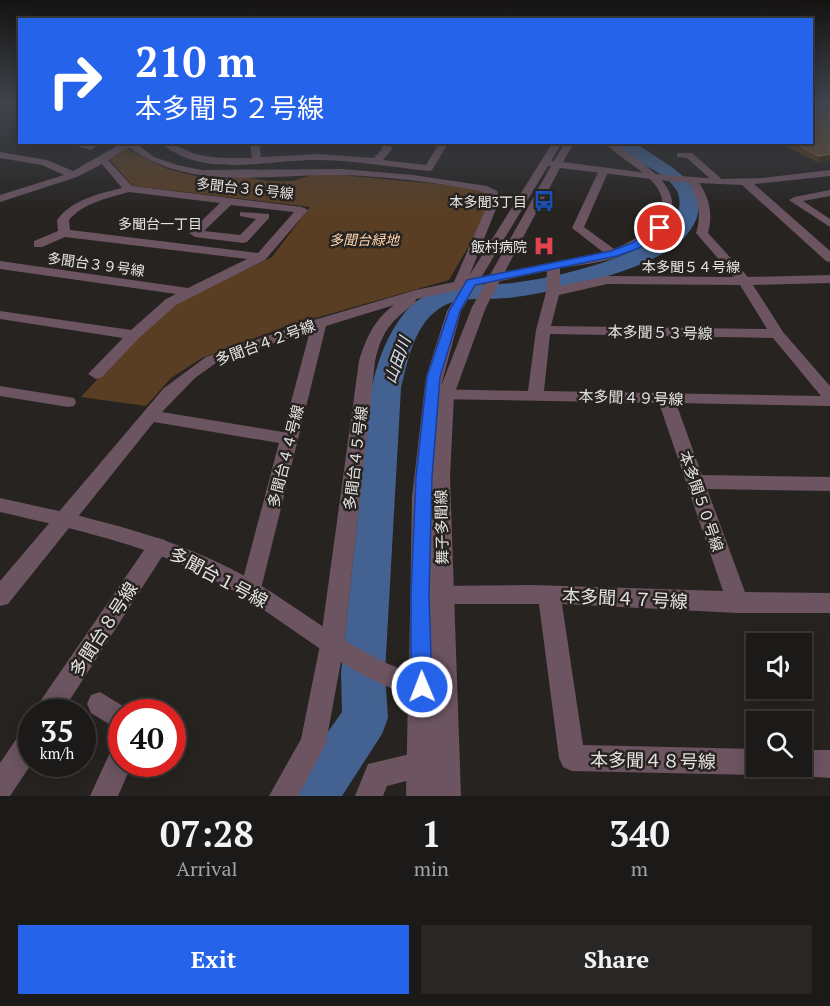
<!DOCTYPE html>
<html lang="en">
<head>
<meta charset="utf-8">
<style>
	:root { --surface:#1c1a18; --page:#292725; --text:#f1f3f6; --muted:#a0a1a2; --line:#3a3837; --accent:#2563eb }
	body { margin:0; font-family:"PT Serif","Noto Sans JP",serif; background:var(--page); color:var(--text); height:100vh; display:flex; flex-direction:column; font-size:22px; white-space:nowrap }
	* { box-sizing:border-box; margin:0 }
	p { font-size:20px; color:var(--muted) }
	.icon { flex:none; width:33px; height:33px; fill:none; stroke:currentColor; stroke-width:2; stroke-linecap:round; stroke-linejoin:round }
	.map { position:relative; height:796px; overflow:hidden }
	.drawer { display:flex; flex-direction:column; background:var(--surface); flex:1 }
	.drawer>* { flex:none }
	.guide { position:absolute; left:18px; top:18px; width:795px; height:126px; border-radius:0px; box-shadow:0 3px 15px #0003,0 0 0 2px var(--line); background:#2563eb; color:#fff; overflow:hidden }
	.buttons { position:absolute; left:746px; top:633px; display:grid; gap:12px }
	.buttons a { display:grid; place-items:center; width:66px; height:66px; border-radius:0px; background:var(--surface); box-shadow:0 3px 15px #0003,0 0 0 2px var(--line); font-size:30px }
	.speed { position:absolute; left:18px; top:699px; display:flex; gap:12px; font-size:30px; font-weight:700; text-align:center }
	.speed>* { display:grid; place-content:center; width:78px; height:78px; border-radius:50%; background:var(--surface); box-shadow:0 3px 15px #0003,0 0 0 2px var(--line); line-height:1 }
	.speed small { font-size:15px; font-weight:400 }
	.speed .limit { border:9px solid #d22; background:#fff; color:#111 }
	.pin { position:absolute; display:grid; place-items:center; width:51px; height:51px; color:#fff; margin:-26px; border:3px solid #fff; border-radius:50%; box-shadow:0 2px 6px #0007 }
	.me { position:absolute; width:66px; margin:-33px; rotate:359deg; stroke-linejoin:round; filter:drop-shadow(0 0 4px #0008) }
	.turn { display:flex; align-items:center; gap:21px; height:126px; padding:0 18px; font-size:27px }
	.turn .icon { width:78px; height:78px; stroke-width:2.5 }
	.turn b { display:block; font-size:42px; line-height:51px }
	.eta { display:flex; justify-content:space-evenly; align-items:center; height:102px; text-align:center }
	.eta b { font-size:36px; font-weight:700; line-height:42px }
	.primary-button { display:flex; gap:12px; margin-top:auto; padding:12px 18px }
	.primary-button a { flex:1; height:69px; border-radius:0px; background:var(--accent); color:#fff; font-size:24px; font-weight:700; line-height:69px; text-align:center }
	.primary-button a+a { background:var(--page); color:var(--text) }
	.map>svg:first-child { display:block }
</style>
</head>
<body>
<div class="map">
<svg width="830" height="796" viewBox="0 0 830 796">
	<rect width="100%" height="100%" fill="#262320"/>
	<!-- green -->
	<path fill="#593e23" d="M128 147 129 150 167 169 208 179 247 177 267 181H293L319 173 471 187 490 195 481 225 449 280 284 327 202 358 171 378 146 406 81 397 131 343 177 303 272 257 310 207 133 186 109 159Z"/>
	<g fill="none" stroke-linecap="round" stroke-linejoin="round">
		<!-- river -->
		<path fill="#436291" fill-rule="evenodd" d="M612 142C618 142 625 142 630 142 639 144 650 153 658 158 689 177 716 201 685 237 657 269 550 294 507 298 485 300 458 296 440 308 414 325 408 360 401 388L385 673 388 718 382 734 342 796H288L295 778 342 712 341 673C347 617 353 562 359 506 365 442 363 363 406 311 414 302 424 295 436 291 461 284 486 286 512 283 554 278 656 256 676 217 680 209 681 200 677 191 663 167 628 163 612 142Z"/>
		<!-- minor -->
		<g fill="#6c5461" fill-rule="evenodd">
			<path d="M64 142H102L91 150Z"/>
			<path d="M124 142H134L154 157 177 165 202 170 342 169 413 175 487 186 497 191 500 199 468 279 603 252 572 228 600 168 609 170 584 227 614 249C646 236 684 211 648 177 634 164 617 156 604 142 620 142 634 157 647 167 697 204 665 238 620 256 601 263 580 265 560 268V286L607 276 734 277 696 233C702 213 698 197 687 180L692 177 696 178C708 195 714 211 708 233L748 277 830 275V283L753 285 783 332 830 386V406L676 403 702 475 830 477V491L707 489 745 592 830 593V613H738L562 604 583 745 756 749V766H768L766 772 756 775 572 771 563 767 559 758 539 604H433L425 602 422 595 425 588 433 586 532 585 723 591 659 403 432 399 424 394 432 389 528 391 536 330 546 292 547 271 416 299 415 303C391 321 382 331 375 361L344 645 326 743 298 796H269L301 739 320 645 359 361C366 338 374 320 394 305L326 326 259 597 251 599 243 597 240 590 279 443 154 422 8 604 0 606V581L164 388 206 357 314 320 416 290 454 282 490 199 488 195 480 191C434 182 385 176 338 175 266 174 191 192 128 147L108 160 132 186 302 207 308 210 265 260 176 305 139 338 102 377 96 379 88 374 123 338 0 319V311L131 330 166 299 176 294 0 269V261L188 288 247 259 65 237 42 247H34V241L58 231 57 220C73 199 98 194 122 188L102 164 77 177 0 202V195L64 175 42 165 0 158V152L47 160 73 171ZM129 192 220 203 189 233 195 237 243 243 247 242 269 218V214L240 212V216L256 219 240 235 204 231 231 205 294 212 258 253 70 230 69 220C83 203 108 198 129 192ZM607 284 740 285 767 329 551 326 559 295ZM310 331 283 432 162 412 195 378 216 363ZM550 334 773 338 821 396 544 391Z"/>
			<path d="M160 142C175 142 185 152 200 155 217 159 235 158 252 158L250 142H259L261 157 318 154 374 158 382 149 381 142H390L392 149 383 160 426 165 440 142H449L432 170 429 171C392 167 357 161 320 160 269 159 202 180 160 142Z"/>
			<path d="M677 153H692L725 182 716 184 687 158 677 157Z"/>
			<path d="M830 190V196L803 201 830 219V227L789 200 794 197Z"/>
			<path d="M0 386 68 397 74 398 76 402 74 406 68 407 0 396Z"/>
			<path d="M158 538 165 540 168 546 165 552 62 712H35L39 703 151 540Z"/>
			<path d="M100 692 131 711 122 712V732L91 713 87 704 91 695Z"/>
			<path d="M32 725V763L10 796H0V763L23 729Z"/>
			<path d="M122 742V764H132L118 796H90L113 746Z"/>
			<path d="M427 750 437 753 440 763 437 773 387 786 383 796H355L368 764Z"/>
			<path d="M801 750H830V778L801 776 791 773 789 766H801Z"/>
		</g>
		<!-- tertiary -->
		<path fill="#6c5461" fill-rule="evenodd" d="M553 142H562L551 161H554L564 144 567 143 572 146 563 162 655 174 719 179 761 178 830 170V176L754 184 830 251V262L826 261 742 185 676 182 560 168 486 307 454 395 450 477 461 796H406L408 695C336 669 289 622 225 586 155 546 77 530 0 512V498C82 516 165 533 239 573 297 604 346 650 409 672L412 497 426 377 447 311ZM548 166H551L472 307 441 386 461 311Z"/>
	</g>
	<!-- wall -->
	<path fill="#573917" d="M778 142H812L830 160 817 162Z"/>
	<!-- shaded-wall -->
	<path fill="#3d2812" d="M830 154V160L817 162 819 156Z"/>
	<!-- building -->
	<path fill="#664b2d" stroke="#7a6349" stroke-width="1.5" d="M812 104H830V154L819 156 793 142H812Z"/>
	<!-- sky -->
	<linearGradient id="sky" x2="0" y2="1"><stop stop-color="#151312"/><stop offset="0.48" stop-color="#41454e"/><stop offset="1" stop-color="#41454e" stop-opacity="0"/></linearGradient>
	<rect width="830" height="216" fill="url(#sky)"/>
	<!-- route -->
	<path fill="#2563eb" stroke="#184099" stroke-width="1.5" d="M656 226 665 228 639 248 617 256 475 285 460 311 440 377 432 477 429 595 432 687 429 693 422 696 414 693 411 687V595L416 477 427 377 449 311 467 280 611 251 632 243Z"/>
	<!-- icons -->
	<defs>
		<symbol id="bus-bare" viewBox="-9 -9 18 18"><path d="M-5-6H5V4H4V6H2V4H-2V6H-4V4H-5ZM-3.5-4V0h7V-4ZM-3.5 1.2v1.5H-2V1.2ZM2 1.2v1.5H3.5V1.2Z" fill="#1a4fb4" stroke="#262320" stroke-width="2.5" paint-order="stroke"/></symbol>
		<symbol id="hospital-bare" viewBox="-9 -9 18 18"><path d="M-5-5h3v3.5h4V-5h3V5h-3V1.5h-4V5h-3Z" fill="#e0444e" stroke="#262320" stroke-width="2.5" paint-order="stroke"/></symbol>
	</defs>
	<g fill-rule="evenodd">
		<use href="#bus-bare" x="529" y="186" width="30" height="30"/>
		<use href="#hospital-bare" x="529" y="231" width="30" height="30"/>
	</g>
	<g text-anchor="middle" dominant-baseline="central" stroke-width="5" stroke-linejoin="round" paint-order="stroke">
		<!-- far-street labels -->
		<g font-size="14" fill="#e6e4e2" stroke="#262320">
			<text transform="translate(245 188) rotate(6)">多聞台３６号線</text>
			<text transform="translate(96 264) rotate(8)">多聞台３９号線</text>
			<text x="691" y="266">本多聞５４号線</text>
		</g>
		<!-- far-poi labels -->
		<g font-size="14" fill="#e6e4e2" stroke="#262320" text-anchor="end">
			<text x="527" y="201">本多聞3丁目</text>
			<text x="527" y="246">飯村病院</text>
		</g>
		<!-- far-neighbourhood labels -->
		<g font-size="14" fill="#e6e4e2" stroke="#262320">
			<text x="160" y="223">多聞台一丁目</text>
		</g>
		<!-- far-park labels -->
		<g font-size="14" font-style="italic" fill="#fbd2ac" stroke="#262320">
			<text x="364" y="239">多聞台緑地</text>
		</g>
		<!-- street labels -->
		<g font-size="15" fill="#e6e4e2" stroke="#262320">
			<text transform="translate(660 332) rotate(1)">本多聞５３号線</text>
			<text transform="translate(265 342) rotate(-20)">多聞台４２号線</text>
			<text transform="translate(631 397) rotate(2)">本多聞４９号線</text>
			<text transform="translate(285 456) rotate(-76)">多聞台４４号線</text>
			<text transform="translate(355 458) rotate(-83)">多聞台４５号線</text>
			<text transform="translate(702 501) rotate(71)">本多聞５０号線</text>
			<text transform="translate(441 527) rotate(-91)">舞子多聞線</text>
		</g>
		<!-- water labels -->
		<g font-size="16" font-style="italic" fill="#d8e2f1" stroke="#262320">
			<text transform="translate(397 360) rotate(-70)">山田川</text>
		</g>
		<!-- near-street labels -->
		<g font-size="18" fill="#e6e4e2" stroke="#262320">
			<text transform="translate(219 577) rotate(28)">多聞台１号線</text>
			<text transform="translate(625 598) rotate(3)">本多聞４７号線</text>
			<text transform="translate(103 629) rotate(-57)">多聞台８号線</text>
			<text transform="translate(653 760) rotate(1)">本多聞４８号線</text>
		</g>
	</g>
</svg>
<div class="buttons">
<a><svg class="icon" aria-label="sound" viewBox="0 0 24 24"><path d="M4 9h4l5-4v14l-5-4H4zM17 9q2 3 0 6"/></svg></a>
<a><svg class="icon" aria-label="search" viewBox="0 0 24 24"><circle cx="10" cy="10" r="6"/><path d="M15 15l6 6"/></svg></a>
</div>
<div class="speed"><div>35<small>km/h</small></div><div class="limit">40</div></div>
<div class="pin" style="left:660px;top:228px;background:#d93025"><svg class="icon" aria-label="arrive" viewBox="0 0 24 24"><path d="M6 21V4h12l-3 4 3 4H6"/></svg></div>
<svg class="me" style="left:422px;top:687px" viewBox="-20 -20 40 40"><circle r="17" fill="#2563eb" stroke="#fff" stroke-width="3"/><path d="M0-11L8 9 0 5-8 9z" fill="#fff"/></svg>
<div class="guide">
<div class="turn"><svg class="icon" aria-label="right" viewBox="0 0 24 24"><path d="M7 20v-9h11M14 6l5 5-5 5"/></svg><div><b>210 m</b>本多聞５２号線</div></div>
</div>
</div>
<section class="drawer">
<div class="eta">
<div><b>07:28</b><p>Arrival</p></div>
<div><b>1</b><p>min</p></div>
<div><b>340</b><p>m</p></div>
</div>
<div class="primary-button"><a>Exit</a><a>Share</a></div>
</section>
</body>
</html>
